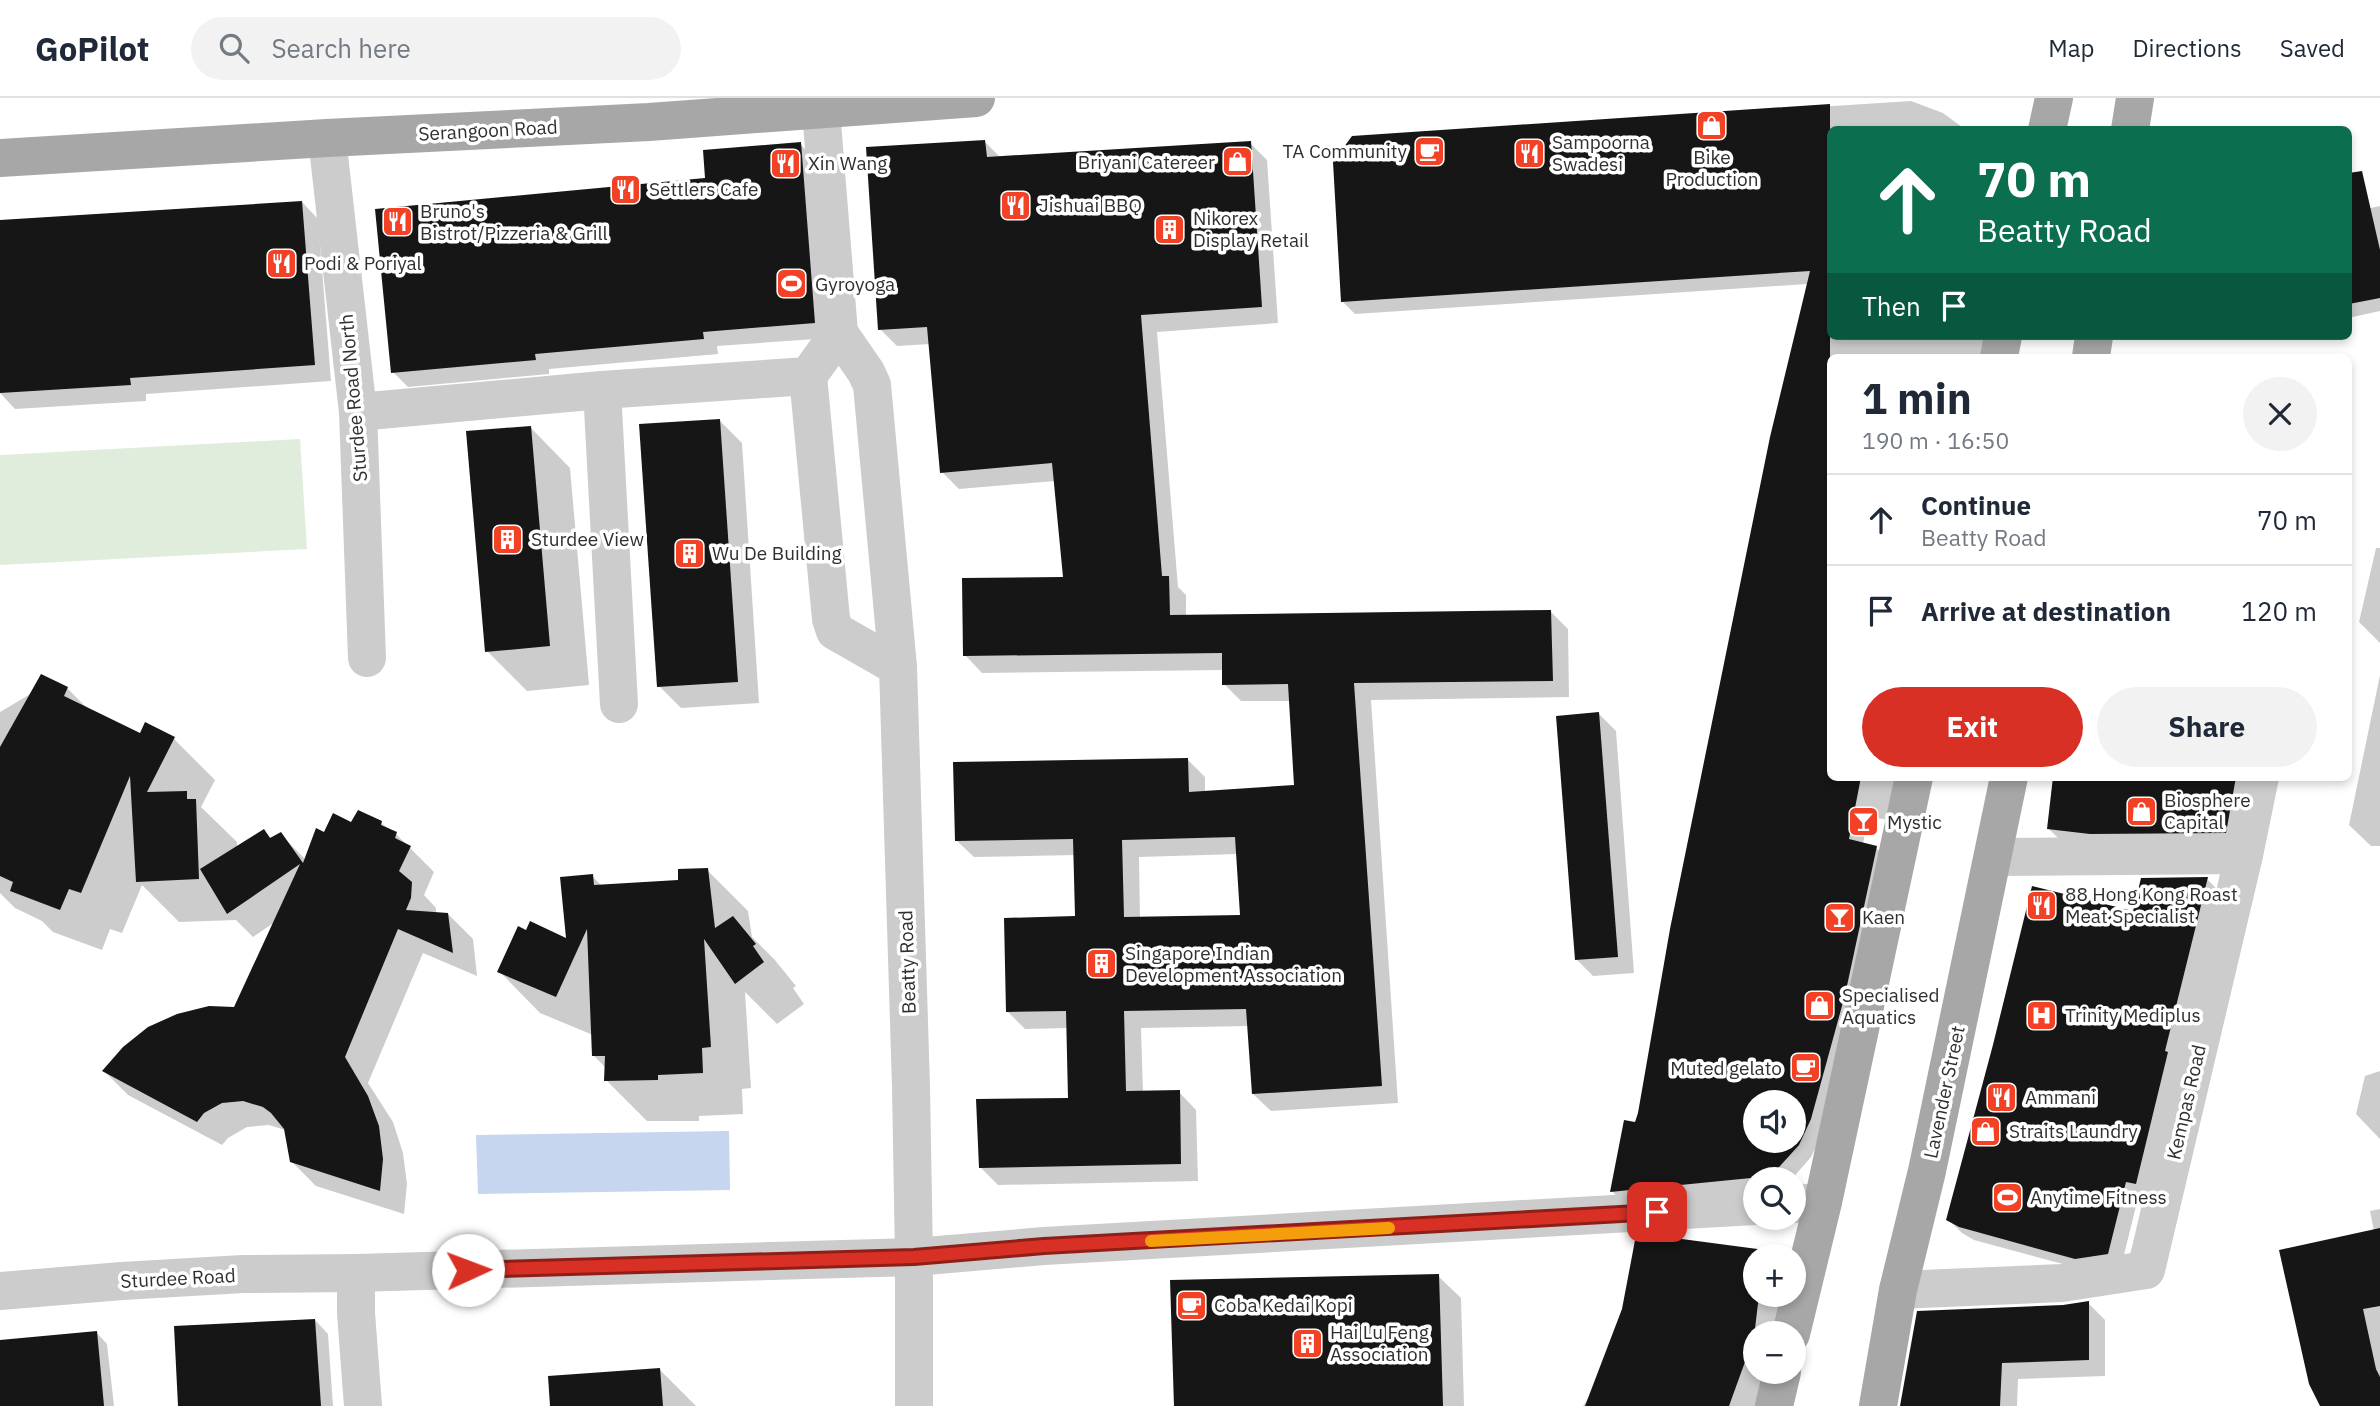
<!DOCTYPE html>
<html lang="en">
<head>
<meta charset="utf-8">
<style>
	:root { --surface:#fff; --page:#f2f2f3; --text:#1f2937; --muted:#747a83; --line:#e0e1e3; --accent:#d93025 }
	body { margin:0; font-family:"IBM Plex Sans",sans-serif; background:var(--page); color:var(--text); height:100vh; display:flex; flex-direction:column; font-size:26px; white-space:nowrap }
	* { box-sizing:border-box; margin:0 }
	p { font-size:23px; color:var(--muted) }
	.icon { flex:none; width:38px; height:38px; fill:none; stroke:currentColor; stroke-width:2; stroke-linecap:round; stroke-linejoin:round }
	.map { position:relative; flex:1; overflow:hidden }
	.details { position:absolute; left:1827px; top:256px; width:525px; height:427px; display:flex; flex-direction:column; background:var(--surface); border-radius:10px; box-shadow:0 4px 10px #0003 }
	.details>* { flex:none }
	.top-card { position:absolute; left:1827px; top:28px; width:525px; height:214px; border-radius:10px; box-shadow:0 4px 10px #0003; background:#0b6e4f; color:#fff; overflow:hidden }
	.buttons { position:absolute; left:1743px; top:992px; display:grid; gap:14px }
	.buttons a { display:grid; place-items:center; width:63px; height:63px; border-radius:50%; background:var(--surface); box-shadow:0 4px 10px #0003; font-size:35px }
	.pin { position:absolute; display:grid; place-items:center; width:60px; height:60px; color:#fff; margin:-30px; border-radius:14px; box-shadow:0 4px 10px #0006 }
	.me { position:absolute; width:77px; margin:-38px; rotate:88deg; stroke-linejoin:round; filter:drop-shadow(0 0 5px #0008) }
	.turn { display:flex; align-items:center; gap:24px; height:147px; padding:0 35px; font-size:32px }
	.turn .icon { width:91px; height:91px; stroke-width:2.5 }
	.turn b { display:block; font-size:49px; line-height:60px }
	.then { display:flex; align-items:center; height:66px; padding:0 35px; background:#0003; gap:14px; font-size:26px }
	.round { display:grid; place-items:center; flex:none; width:74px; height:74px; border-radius:37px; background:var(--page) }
	.summary { display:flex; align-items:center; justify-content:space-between; height:119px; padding:0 35px }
	h1 { font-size:42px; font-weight:700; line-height:52px }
	.action { display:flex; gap:14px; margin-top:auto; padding:14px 35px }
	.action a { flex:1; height:80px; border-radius:42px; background:var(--accent); color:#fff; font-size:28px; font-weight:700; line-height:80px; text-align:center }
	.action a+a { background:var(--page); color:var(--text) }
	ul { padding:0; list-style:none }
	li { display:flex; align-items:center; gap:21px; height:91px; padding:0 35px; border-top:2px solid var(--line) }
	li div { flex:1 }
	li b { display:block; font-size:26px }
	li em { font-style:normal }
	header { display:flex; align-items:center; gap:42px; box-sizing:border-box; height:98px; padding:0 35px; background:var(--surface); border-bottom:2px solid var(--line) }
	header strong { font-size:33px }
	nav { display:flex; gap:38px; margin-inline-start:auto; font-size:24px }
	.search { width:490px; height:63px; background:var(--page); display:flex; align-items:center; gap:18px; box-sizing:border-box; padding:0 24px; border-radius:38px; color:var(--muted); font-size:26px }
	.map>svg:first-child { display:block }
</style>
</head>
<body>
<header>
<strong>GoPilot</strong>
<div class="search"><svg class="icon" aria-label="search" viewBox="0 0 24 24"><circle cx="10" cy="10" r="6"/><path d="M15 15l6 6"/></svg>Search here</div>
<nav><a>Map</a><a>Directions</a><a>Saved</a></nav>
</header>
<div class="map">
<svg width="2380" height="1308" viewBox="0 0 2380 1308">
	<rect width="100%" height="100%" fill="#fff"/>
	<!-- green -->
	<path fill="#e1eddc" d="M300 341 307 451 0 467V357Z"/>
	<!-- water -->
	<path fill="#c6d6ee" d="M729 1033 730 1092 478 1096 476 1037Z"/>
	<!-- shadow -->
	<g fill="#0003" fill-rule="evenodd">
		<path d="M1911 3 1943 15 1966 32H1830V238H1999L1991 259H1830V679H1906L1897 723 1868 719 1863 746 1876 750 1889 762 1823 1034 1811 1059 1791 1082H1755V1093L1624 1106 1612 1093 1636 1025 1807 186 1355 216 1343 204 1353 39ZM1755 1004H1794V1043H1755Z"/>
		<path d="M985 44 1001 60 1250 45 1267 62 1278 225 1157 234 1178 489 1186 497V518L1551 514 1568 531 1569 599 1371 602 1398 1005 1271 1013 1253 996 1249 928 1141 930 1143 995 1179 994 1196 1012 1198 1083 998 1087 980 1069 1070 1001 1068 930 1025 931 1007 913 1077 820 1075 757 974 759 956 742 1187 661 1205 679V694L1296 689 1291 603H1241L1224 586V572L982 575 965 557 1065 481 1055 383 959 391 942 374 930 246 897 248 880 231ZM1238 756 1242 819 1140 821 1139 759Z"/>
		<path d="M800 46 815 61 829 240 717 248 718 256 549 271V276L408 289 393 274 707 82Z"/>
		<path d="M302 104 318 121 331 283 146 296V303L15 311 0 295V123Z"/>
		<path d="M2380 108V213L2348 220V115Z"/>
		<path d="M720 323 742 345 759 605 681 610 659 588Z"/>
		<path d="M531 330 570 370 589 587 527 593 487 553Z"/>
		<path d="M2376 450H2380V545L2359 524Z"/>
		<path d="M2380 577V748H2371L2349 727Z"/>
		<path d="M67 590 90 613 141 637 174 641 215 682 201 709 237 744V750L264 733 272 741 280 736 306 762 325 737 352 726 381 725 396 736 434 774 424 797 436 810V816H448L473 841 477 878 423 855 368 985 393 1024 403 1055 407 1086 404 1116 316 1088 291 1063 285 1032 269 1027 247 1029 228 1040 222 1047 128 997 104 973 235 910 275 824 253 839 236 822 179 824 142 787 122 835 110 831 102 852 53 834 42 823 15 810 0 795V614L32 595Z"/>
		<path d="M1599 616 1616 633 1634 875 1593 878 1576 861Z"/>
		<path d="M2055 679H2256L2240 749 2063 745 2048 730Z"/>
		<path d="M707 772 748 813 752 839 774 861 796 888 793 890 804 906 777 926 745 894 751 990 742 991 743 1016 699 1018V1023H647L606 982V970L593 957V937L540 915 499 873 568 843 592 778 603 789 680 784Z"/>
		<path d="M2207 781 2220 794 2149 1098 2139 1096 2121 1169 2089 1173 1974 1142 1962 1135 1948 1121 2033 790 2134 816Z"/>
		<path d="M2380 973V1041L2356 1016 2365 978Z"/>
		<path d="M2380 1111V1308H2322L2374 1133 2370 1113Z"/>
		<path d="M1764 1154 1768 1158H1755V1197H1784L1779 1236H1755V1274H1771L1759 1308H1583L1594 1291 1623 1212Z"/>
		<path d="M1438 1178 1461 1200 1464 1308H1176Z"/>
		<path d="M2088 1205 2105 1222V1278L2018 1281 2017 1308H1902L2063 1209Z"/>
		<path d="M315 1222 328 1236 333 1308H180Z"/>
		<path d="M96 1234 107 1246 114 1308H0V1243Z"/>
		<path d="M660 1272 696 1308H552Z"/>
	</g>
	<!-- building -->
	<g fill="#161616" fill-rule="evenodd">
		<path d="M1830 6V679H1861L1849 741 1877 748 1845 897 1811 1021 1799 1047 1771 1078 1610 1094 1624 1022 1635 1024 1638 1015 1670 831 1770 339 1810 173 1341 204 1333 64 1352 38ZM1755 1004H1794V1043H1755Z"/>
		<path d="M985 42 987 59 1251 43 1262 209 1141 217 1162 478H1169L1170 517 1551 512 1553 583 1354 585 1382 988 1252 996 1246 911 1124 913 1126 993 1180 992 1181 1066 979 1070 976 1001 1068 1000 1066 913 1006 914 1004 820 1075 818 1073 741 955 743 953 664 1188 660 1189 694 1294 687 1288 586 1222 587V555L963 558 962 480 1063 479 1052 365 940 375 927 229 878 232 866 49ZM1235 739 1240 817 1124 819 1122 742Z"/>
		<path d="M801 44 815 225 703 234 704 241 535 256 536 262 391 275 375 111 705 80 703 52Z"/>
		<path d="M2362 73 2380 152V200L2349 206V75Z"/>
		<path d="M302 103 315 267 130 280 131 287 0 295V122Z"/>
		<path d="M720 321 738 584 657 589 639 326Z"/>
		<path d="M531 328 550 548 485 554 466 333Z"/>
		<path d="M41 576 68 589 64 598 140 635 145 624 175 639 147 694 187 693V701H196L199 781 136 784 130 678 81 795 69 791 60 812 10 793 13 784 0 778V649Z"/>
		<path d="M1599 614 1618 859 1575 862 1556 618Z"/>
		<path d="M2053 679H2236L2226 735 2090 736 2047 731Z"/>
		<path d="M358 712 382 723 381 727 397 734 395 740 411 748 399 773 412 784 411 800 406 812 448 815 453 855 398 831 345 959 368 998 379 1028 383 1061 380 1093 290 1064 284 1031 271 1015 263 1009 243 1003 222 1005 204 1015 197 1024 102 973 123 949 148 929 177 916 209 908 234 909 300 766 227 816 200 771 264 731 270 740 281 734 303 765 316 730 324 734 333 715 351 724Z"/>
		<path d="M708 770 715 830 733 818 756 846 753 848 764 864 735 886 704 841 711 949 702 950 703 975 658 977V982L604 983 605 958H592L587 831 556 899 497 874 518 828 526 832 530 823 566 840 560 779 593 776 594 787 678 782V771Z"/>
		<path d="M2208 779 2165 953 2168 954 2136 1086 2126 1084 2108 1156 2075 1161 1959 1129 1946 1122 1993 947 2032 788 2133 813 2141 780Z"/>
		<path d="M2380 1130V1208L2363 1211 2376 1271 2380 1279V1308H2320L2309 1286 2279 1152Z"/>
		<path d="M1644 1136 1765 1152 1764 1158H1755V1197H1759L1754 1239 1729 1308H1585L1622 1211 1636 1137Z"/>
		<path d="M1439 1176 1443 1308H1174L1170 1182Z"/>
		<path d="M2089 1203V1262L2002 1265 2000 1308H1900L1917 1213 2063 1207Z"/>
		<path d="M315 1221 321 1308H178L174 1228Z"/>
		<path d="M97 1233 104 1308H0V1242Z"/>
		<path d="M660 1270 663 1308H550L548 1278Z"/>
	</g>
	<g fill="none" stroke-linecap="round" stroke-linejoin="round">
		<!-- street -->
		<g stroke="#ccc" stroke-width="38">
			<path d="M820 0 839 235 866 274 872 287 898 569 911 989 914 1159V1308"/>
			<path d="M327 40 358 314 367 560"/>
			<path d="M808 278 831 521 835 533 898 569"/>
			<path d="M602 292 619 606"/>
			<path d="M358 314 602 292 808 278 839 235"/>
			<path d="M1993 759 2244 757"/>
			<path d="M1794 1106 1823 1104"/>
			<path d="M356 1175V1215L363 1308"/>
			<path d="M1898 1192 2062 1185 2146 1172 2244 757 2260 679"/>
			<path d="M0 1193 122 1183 243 1176 356 1175 914 1159 1044 1148 1755 1108"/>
		</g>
		<!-- primary -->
		<g stroke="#a7a7a7" stroke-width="38">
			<path d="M2047 32 2054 0"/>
			<path d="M2130 32 2135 0"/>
			<path d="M0 60 327 40 649 24 976 0"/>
			<path d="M1999 259 2003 238"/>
			<path d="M2091 259 2094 238"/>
			<path d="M1791 1236 1823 1104 1914 679"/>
			<path d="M1774 1308 1782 1274"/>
			<path d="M1878 1308 1898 1192 1927 1073 2009 679"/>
		</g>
	</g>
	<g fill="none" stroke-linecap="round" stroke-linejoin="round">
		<defs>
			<path id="route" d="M468 1172 914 1159 1044 1148 1657 1114"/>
		</defs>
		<!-- route casing -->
		<use href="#route" stroke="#8d1f18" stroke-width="18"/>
		<!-- route -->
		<use href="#route" stroke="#d93025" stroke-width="12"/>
		<!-- slow -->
		<path stroke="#f59e0b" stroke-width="12" d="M1151 1143 1389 1130"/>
	</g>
	<!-- icons -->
	<defs>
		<symbol id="shop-square" viewBox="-11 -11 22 22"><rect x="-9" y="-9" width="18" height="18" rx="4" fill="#f24124" stroke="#fff"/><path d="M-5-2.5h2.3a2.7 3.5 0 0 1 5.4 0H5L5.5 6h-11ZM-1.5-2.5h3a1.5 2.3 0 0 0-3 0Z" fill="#fff"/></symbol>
		<symbol id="cafe-square" viewBox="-11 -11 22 22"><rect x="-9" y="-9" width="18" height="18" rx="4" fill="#f24124" stroke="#fff"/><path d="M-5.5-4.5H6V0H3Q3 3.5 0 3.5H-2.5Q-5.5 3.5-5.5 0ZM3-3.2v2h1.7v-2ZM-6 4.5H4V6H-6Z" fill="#fff"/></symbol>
		<symbol id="restaurant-square" viewBox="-11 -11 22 22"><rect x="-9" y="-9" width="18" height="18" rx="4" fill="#f24124" stroke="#fff"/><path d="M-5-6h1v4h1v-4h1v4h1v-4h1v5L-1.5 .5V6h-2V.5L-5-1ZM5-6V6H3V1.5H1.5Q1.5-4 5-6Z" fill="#fff"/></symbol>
		<symbol id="building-square" viewBox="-11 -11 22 22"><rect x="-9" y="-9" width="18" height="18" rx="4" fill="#f24124" stroke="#fff"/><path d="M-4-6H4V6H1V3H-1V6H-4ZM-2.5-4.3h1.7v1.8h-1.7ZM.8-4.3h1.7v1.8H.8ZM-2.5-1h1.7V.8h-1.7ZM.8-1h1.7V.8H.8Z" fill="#fff"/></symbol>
		<symbol id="stadium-square" viewBox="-11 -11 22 22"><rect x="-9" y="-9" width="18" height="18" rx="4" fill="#f24124" stroke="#fff"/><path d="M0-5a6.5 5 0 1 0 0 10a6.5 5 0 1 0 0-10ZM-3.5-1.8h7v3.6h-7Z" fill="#fff"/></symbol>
		<symbol id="bar-square" viewBox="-11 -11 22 22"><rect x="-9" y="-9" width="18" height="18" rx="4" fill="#f24124" stroke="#fff"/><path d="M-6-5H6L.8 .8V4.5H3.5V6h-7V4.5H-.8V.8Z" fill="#fff"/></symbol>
		<symbol id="hospital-square" viewBox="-11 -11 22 22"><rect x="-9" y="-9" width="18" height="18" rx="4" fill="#f24124" stroke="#fff"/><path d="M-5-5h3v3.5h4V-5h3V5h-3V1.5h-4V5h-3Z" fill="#fff"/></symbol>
	</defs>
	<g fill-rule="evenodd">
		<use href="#shop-square" x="1694" y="10" width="35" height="35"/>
		<use href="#cafe-square" x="1412" y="36" width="35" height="35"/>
		<use href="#restaurant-square" x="1512" y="38" width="35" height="35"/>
		<use href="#shop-square" x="1220" y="46" width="35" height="35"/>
		<use href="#restaurant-square" x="768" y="48" width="35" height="35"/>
		<use href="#restaurant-square" x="608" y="74" width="35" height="35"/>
		<use href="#restaurant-square" x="998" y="90" width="35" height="35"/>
		<use href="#restaurant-square" x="380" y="106" width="35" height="35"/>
		<use href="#building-square" x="1152" y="114" width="35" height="35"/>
		<use href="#restaurant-square" x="264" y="148" width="35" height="35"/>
		<use href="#stadium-square" x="774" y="168" width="35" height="35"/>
		<use href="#building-square" x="490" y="424" width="35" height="35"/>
		<use href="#building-square" x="672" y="438" width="35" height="35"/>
		<use href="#shop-square" x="2124" y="696" width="35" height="35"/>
		<use href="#bar-square" x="1846" y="706" width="35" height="35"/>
		<use href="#restaurant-square" x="2024" y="790" width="35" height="35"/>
		<use href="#bar-square" x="1822" y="802" width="35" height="35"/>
		<use href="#building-square" x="1084" y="848" width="35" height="35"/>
		<use href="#shop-square" x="1802" y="890" width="35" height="35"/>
		<use href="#hospital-square" x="2024" y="900" width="35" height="35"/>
		<use href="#cafe-square" x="1788" y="952" width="35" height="35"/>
		<use href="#restaurant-square" x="1984" y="982" width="35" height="35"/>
		<use href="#shop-square" x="1968" y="1016" width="35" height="35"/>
		<use href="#stadium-square" x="1990" y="1082" width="35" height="35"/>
		<use href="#cafe-square" x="1174" y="1190" width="35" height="35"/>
		<use href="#building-square" x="1290" y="1228" width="35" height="35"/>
	</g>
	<g text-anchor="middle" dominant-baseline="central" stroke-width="7" stroke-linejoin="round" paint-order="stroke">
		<!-- street labels -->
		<g font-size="19" fill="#2f2f2f" stroke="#fff">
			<text transform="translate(488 32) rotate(-3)">Serangoon Road</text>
			<text transform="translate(353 300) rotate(-95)">Sturdee Road North</text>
			<text transform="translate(907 864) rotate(-92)">Beatty Road</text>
			<text transform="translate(1944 994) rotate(-78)">Lavender Street</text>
			<text transform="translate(2186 1004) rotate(-77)">Kempas Road</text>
			<text transform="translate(178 1180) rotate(-3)">Sturdee Road</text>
		</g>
		<!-- poi labels -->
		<g font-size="19" fill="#2f2f2f" stroke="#fff" text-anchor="start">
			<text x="1552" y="44">Sampoorna<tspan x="1552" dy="22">Swadesi</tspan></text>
			<text x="1407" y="53" text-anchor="end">TA Community</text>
			<text x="1712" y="59" text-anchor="middle">Bike<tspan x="1712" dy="22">Production</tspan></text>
			<text x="1215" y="64" text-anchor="end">Briyani Catereer</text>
			<text x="808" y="65">Xin Wang</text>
			<text x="649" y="91">Settlers Cafe</text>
			<text x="1039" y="107">Jishuai BBQ</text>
			<text x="420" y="113">Bruno's<tspan x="420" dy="22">Bistrot/Pizzeria &amp; Grill</tspan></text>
			<text x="1193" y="120">Nikorex<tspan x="1193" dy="22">Display Retail</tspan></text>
			<text x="304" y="165">Podi &amp; Poriyal</text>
			<text x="815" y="186">Gyroyoga</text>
			<text x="531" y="441">Sturdee View</text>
			<text x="712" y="455">Wu De Building</text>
			<text x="2164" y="702">Biosphere<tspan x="2164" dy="22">Capital</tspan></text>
			<text x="1887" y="724">Mystic</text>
			<text x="2065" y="796">88 Hong Kong Roast<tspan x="2065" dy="22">Meat Specialist</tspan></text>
			<text x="1862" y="819">Kaen</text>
			<text x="1125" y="855">Singapore Indian<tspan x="1125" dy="22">Development Association</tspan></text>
			<text x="1842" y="897">Specialised<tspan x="1842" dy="22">Aquatics</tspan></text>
			<text x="2065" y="917">Trinity Mediplus</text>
			<text x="1782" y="970" text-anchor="end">Muted gelato</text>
			<text x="2025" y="999">Ammani</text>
			<text x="2009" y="1033">Straits Laundry</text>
			<text x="2030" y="1099">Anytime Fitness</text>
			<text x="1214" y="1207">Coba Kedai Kopi</text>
			<text x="1330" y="1234">Hai Lu Feng<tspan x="1330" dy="22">Association</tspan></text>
		</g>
	</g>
</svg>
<div class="buttons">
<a><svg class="icon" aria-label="sound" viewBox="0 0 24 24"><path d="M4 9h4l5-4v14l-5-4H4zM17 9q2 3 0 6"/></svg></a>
<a><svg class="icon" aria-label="search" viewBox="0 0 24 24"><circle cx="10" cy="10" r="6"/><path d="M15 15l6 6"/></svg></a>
<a>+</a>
<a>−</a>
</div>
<div class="pin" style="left:1657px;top:1114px;background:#d93025"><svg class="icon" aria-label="arrive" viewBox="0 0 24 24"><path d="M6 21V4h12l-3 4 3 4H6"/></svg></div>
<svg class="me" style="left:468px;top:1172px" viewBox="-20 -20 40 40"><circle r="19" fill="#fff"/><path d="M0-13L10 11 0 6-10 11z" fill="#d93025"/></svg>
<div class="top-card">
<div class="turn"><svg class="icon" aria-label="ahead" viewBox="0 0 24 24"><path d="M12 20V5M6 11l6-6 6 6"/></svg><div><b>70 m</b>Beatty Road</div></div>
<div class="then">Then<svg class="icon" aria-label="arrive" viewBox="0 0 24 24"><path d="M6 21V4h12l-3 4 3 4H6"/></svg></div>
</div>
<section class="details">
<div class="summary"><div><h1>1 min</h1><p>190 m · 16:50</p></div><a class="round"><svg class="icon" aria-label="close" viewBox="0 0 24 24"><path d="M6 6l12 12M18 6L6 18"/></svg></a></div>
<ul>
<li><svg class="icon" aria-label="ahead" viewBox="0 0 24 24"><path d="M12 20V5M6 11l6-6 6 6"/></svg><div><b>Continue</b><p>Beatty Road</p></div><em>70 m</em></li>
<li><svg class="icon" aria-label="arrive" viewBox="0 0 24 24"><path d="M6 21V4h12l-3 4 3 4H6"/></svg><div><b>Arrive at destination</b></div><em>120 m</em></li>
</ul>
<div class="action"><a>Exit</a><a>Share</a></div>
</section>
</div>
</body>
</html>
